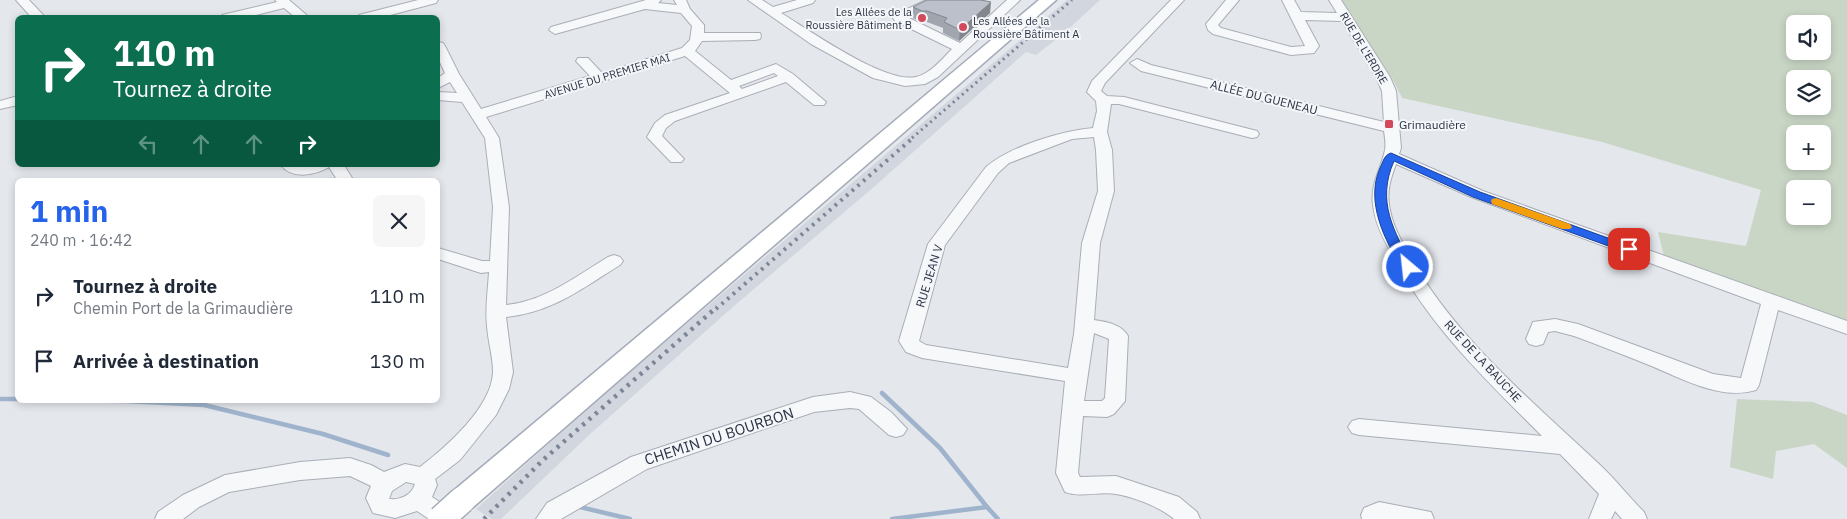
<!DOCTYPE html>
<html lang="fr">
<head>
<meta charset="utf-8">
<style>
	:root { --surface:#fff; --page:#f6f6f7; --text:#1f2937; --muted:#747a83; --accent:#2563eb }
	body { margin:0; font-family:"IBM Plex Sans",sans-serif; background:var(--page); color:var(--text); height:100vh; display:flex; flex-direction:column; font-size:19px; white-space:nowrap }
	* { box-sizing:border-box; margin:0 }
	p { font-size:16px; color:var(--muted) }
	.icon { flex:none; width:28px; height:28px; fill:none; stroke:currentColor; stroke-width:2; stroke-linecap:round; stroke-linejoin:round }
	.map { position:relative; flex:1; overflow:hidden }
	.details { position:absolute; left:15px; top:178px; width:425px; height:225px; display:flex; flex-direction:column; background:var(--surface); border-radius:8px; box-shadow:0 2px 8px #0003 }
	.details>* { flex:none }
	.guide { position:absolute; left:15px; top:15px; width:425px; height:152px; border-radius:8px; box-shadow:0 2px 8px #0003; background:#0b6e4f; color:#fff; overflow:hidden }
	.fabs { position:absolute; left:1786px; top:15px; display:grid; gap:10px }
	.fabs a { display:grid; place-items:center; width:45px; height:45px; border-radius:8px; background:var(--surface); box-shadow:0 2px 8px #0003; font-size:25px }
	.pin { position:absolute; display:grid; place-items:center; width:42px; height:42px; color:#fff; margin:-21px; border-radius:10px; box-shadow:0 2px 8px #0006 }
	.me { position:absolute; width:55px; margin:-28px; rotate:332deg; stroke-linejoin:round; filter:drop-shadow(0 0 4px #0008) }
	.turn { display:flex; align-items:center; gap:18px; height:105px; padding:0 15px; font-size:22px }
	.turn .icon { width:65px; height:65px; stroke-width:2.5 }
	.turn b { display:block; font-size:35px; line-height:42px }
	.lanes { display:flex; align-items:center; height:48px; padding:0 15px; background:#0003; justify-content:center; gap:25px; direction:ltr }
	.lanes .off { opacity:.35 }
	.round { display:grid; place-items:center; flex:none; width:52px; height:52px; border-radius:8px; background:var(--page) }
	.overview { display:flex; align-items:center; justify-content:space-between; height:85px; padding:0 15px }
	h1 { font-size:30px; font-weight:800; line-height:38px; color:var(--accent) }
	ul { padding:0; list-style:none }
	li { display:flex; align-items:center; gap:15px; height:65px; padding:0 15px }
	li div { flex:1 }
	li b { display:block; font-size:19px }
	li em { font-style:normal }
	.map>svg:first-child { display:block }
</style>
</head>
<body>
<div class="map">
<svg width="1847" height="519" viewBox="0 0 1847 519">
	<rect width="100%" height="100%" fill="#e4e7ec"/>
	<!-- built -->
	<path fill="#d2d6de" d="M1067 0H1100L1063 34 1036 55 1026 52 875 186 734 306 588 436 501 519H492L476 509 610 389Z"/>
	<!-- green -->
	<g fill="#c9d6c5" fill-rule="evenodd">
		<path d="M1340 0H1847V321L1664 256 1658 232 1746 246 1761 190 1602 142 1402 98 1392 78ZM1795 24H1822V51H1795ZM1795 79H1822V106H1795ZM1795 134H1822V161H1795ZM1795 189H1822V216H1795Z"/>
		<path d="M1737 399 1813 402 1847 415V468L1814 444 1776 451 1773 479 1730 467Z"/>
	</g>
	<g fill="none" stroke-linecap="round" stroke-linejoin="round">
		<!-- stream -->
		<g stroke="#9fb4cc" stroke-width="4.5">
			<path d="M882 393 940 448 987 507"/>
			<path d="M0 399H18"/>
			<path d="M32 400 126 401 204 405 323 434 388 455"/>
			<path d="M580 507 630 519"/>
			<path d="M892 519 987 507 998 519"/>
		</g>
		<defs>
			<g id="minor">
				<path d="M16 0H29L46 18H32Z"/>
				<path d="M275 0H289L310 18H296L284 8 244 18H220L222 15 277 2Z"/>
				<path d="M418 0H438L436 3 379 18H357L359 15Z"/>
				<path d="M646 0H661L658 3 677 5 674 0H686L690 9 704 25V33H760L761 36 760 39 755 40 702 41 695 51 731 80 776 64 793 74 826 102 824 105H814L786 82 675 121 666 128 662 136 684 159 681 162H671L647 137 655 123 665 115 730 93 685 56 486 117 499 138 509 207 506 305C545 301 575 277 608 257L614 255 620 257 623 261 620 265C581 289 553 312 506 317L513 372 509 389 496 415 460 460 435 479 437 485 432 497 455 512 458 519H429L417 511 395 518 373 513 366 498 371 486 350 476 300 480 229 492 199 507 183 519H155L158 512 183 495 225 475 300 462 350 458 371 465 384 472 405 464 420 467C446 447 492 407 493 372 493 357 488 341 487 326 485 309 488 290 489 272L481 273 438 259V248L482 261H490L493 207 485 138 462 102 438 100V92L457 93 450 82 438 88V78L445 73 438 58V42L443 43 445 46 459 74 481 109 590 76 576 61 578 58H588L602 73 682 48 690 40 692 26 681 13 645 9 555 34 549 30 551 27ZM774 73 778 76 742 89 739 86ZM406 482 415 484C411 496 400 500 389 499L392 491Z"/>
				<path d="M748 0H762L773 7 797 0H815L813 3 781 13C809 30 885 84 916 77 930 74 942 59 952 49L895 21 893 18 895 15 926 0H942L909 18 960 43 1007 0H1020L938 77 925 84 905 86 873 78 811 44Z"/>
				<path d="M1171 0H1184L1105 83 1101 91 1107 96 1124 97 1257 131 1259 134 1257 137 1252 138 1119 104H1111L1107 132 1112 150 1114 191 1100 243 1094 320C1107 322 1121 324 1128 336L1125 401 1114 414 1107 417 1083 416 1078 473 1080 477 1116 476 1179 497 1197 512 1200 519H1174C1160 507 1134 497 1116 494 1099 491 1082 498 1065 492L1056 473 1065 381 922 358 906 352 899 341 928 244 986 167C1011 146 1061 131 1093 128L1097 111 1096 101 1087 92 1092 81ZM1094 137 1096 150 1098 191 1082 243 1074 334 1068 368 926 345 919 341 945 245 998 173 1009 163 1072 139ZM1094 333 1109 339 1105 398 1102 401H1084Z"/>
				<path d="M1226 0H1239L1218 25 1221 28 1291 47 1305 46 1282 0H1294L1301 12 1337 13 1329 0H1341L1390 77 1396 91 1401 148 1399 154 1483 191 1847 321V334L1778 310 1759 385 1756 390C1721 401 1681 378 1649 365 1624 355 1599 345 1574 336L1555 331 1548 332 1543 344 1536 346 1529 344 1526 339 1533 322 1555 319 1578 324 1713 374 1741 378 1761 304 1471 197 1396 164C1391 178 1387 189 1389 204 1391 222 1400 238 1408 253 1454 337 1532 401 1600 465 1616 480 1629 497 1644 512L1647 519H1622L1615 511 1611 519H1589L1599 494 1560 454 1359 435 1352 433 1348 427 1352 421 1359 419 1542 436C1486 380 1428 325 1392 254 1383 239 1375 223 1373 205 1370 184 1381 169 1385 150 1386 144 1385 137 1384 131L1141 71 1130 63 1137 59 1151 65 1384 122 1382 91 1376 77 1342 21 1305 20 1319 46 1314 53 1291 55 1213 34 1208 30 1206 24Z"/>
				<path d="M18 96V105L0 109V101Z"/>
				<path d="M281 165H344L352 178 351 180H334L336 178 329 167C316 175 292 180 281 165Z"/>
				<path d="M850 392 871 397 891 412 907 429 903 435 896 437 889 435 859 409 850 408 814 412 647 469 561 519H536L547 503 631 457 813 397Z"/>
				<path d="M1379 502 1431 512 1434 519H1362L1361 515 1364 508Z"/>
			</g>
			<path id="major" d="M1039 0H1056L472 508 462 512 452 508 448 500 452 492Z"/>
		</defs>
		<!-- minor casing -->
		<use href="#minor" stroke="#a9aeb7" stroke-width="2"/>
		<!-- major casing -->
		<use href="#major" stroke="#a3abb8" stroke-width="3"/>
		<!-- minor -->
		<use href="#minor" fill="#f7f8fa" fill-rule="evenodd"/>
		<!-- major -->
		<use href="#major" fill="#fff" fill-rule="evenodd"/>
		<!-- rail-far2 -->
		<path stroke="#7d8696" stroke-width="3" stroke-dasharray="2 4" stroke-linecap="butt" d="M912 138 1072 0"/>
		<!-- rail-far1 -->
		<path stroke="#7d8696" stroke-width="4" stroke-dasharray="2.5 5" stroke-linecap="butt" d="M716 309 914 137"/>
		<!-- rail -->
		<path stroke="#7d8696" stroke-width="4.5" stroke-dasharray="3 5.5" stroke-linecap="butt" d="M484 519 543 460 717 307"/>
		<defs>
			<path id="major-bridge" d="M441 519 462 500"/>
		</defs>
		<!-- major-bridge casing -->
		<use href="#major-bridge" stroke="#a3abb8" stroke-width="29" stroke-linecap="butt"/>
		<!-- major-bridge -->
		<use href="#major-bridge" stroke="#fff" stroke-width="26"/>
	</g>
	<!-- wall -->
	<path fill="#a1a5ae" d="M913 7 990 13 959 41 943 33V28L927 22H922L913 18Z"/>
	<!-- shaded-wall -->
	<path fill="#83868d" d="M991 2 990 13 959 41 960 30Z"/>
	<!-- building -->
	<path fill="#bbc0ca" stroke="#83868d" d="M927 0H981L991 2 960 30 944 22 947 18 927 11H922L913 7Z"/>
	<!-- route -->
	<path fill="#2563eb" stroke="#184099" d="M1391 153 1480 192 1633 247 1634 249 1633 252H1625L1473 197 1394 161C1376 202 1394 231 1413 267L1408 271 1403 270C1385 241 1365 202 1380 168 1383 162 1384 155 1391 153Z"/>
	<!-- slow -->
	<path fill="#f59e0b" d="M1496 198 1570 224 1572 227 1570 229H1562L1492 204 1491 201 1492 199Z"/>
	<!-- markers -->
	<g fill="#d1495b" stroke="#f4f6f9" stroke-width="2">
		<circle cx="922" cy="18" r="5"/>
		<circle cx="963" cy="27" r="5"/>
		<rect x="1384" y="119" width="10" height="10" rx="2.5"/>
	</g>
	<g text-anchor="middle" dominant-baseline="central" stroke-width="4" stroke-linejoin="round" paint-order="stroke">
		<!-- far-poi labels -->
		<g font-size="11" fill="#2b3445" stroke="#f4f6f9" text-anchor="end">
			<text x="912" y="12">Les Allées de la<tspan x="912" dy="13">Roussière Bâtiment B</tspan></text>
			<text x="973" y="21" text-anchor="start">Les Allées de la<tspan x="973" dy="13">Roussière Bâtiment A</tspan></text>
		</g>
		<!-- far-street labels -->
		<g font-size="11" fill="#2b3445" stroke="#f4f6f9">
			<text transform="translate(1364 48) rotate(59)">RUE DE L'ERDRE</text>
			<text transform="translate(607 76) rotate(-17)">AVENUE DU PREMIER MAI</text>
		</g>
		<!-- street labels -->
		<g font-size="12" fill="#2b3445" stroke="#f4f6f9">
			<text transform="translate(1264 97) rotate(14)">ALLÉE DU GUENEAU</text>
			<text transform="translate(929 276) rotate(-73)">RUE JEAN V</text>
			<text transform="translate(1483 361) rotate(47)">RUE DE LA BAUCHE</text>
		</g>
		<!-- poi labels -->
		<g font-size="12" fill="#2b3445" stroke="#f4f6f9" text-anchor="start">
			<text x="1399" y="124">Grimaudière</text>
		</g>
		<!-- near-street labels -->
		<g font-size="15" fill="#2b3445" stroke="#f4f6f9">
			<text transform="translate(719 436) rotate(-18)">CHEMIN DU BOURBON</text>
		</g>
	</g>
</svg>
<div class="fabs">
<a><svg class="icon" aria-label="sound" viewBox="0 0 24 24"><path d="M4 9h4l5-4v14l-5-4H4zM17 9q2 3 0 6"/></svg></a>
<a><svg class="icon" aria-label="layers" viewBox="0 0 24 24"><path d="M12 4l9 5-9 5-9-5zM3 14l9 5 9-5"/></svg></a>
<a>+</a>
<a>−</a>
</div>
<div class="pin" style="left:1629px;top:249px;background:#d93025"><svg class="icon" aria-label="arrive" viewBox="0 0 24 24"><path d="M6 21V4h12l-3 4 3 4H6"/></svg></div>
<svg class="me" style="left:1408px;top:267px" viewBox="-20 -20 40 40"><circle r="17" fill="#2563eb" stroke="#fff" stroke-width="3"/><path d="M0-11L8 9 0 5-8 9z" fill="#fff"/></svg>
<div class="guide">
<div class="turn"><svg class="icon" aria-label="right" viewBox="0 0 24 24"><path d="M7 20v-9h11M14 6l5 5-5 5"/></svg><div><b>110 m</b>Tournez à droite</div></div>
<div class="lanes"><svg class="icon off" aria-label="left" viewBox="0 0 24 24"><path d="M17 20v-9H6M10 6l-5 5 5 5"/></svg><svg class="icon off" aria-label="ahead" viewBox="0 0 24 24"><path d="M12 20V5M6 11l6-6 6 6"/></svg><svg class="icon off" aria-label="ahead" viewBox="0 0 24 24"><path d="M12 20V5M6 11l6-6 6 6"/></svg><svg class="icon" aria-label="right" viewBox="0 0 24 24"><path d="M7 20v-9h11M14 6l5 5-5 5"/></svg></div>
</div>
<section class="details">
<div class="overview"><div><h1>1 min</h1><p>240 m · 16:42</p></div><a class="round"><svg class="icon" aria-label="close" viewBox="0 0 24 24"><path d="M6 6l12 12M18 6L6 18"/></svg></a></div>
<ul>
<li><svg class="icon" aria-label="right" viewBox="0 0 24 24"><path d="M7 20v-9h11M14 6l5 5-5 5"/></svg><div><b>Tournez à droite</b><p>Chemin Port de la Grimaudière</p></div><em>110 m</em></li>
<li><svg class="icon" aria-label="arrive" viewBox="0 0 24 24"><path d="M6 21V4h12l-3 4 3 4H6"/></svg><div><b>Arrivée à destination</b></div><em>130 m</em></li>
</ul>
</section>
</div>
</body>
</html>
